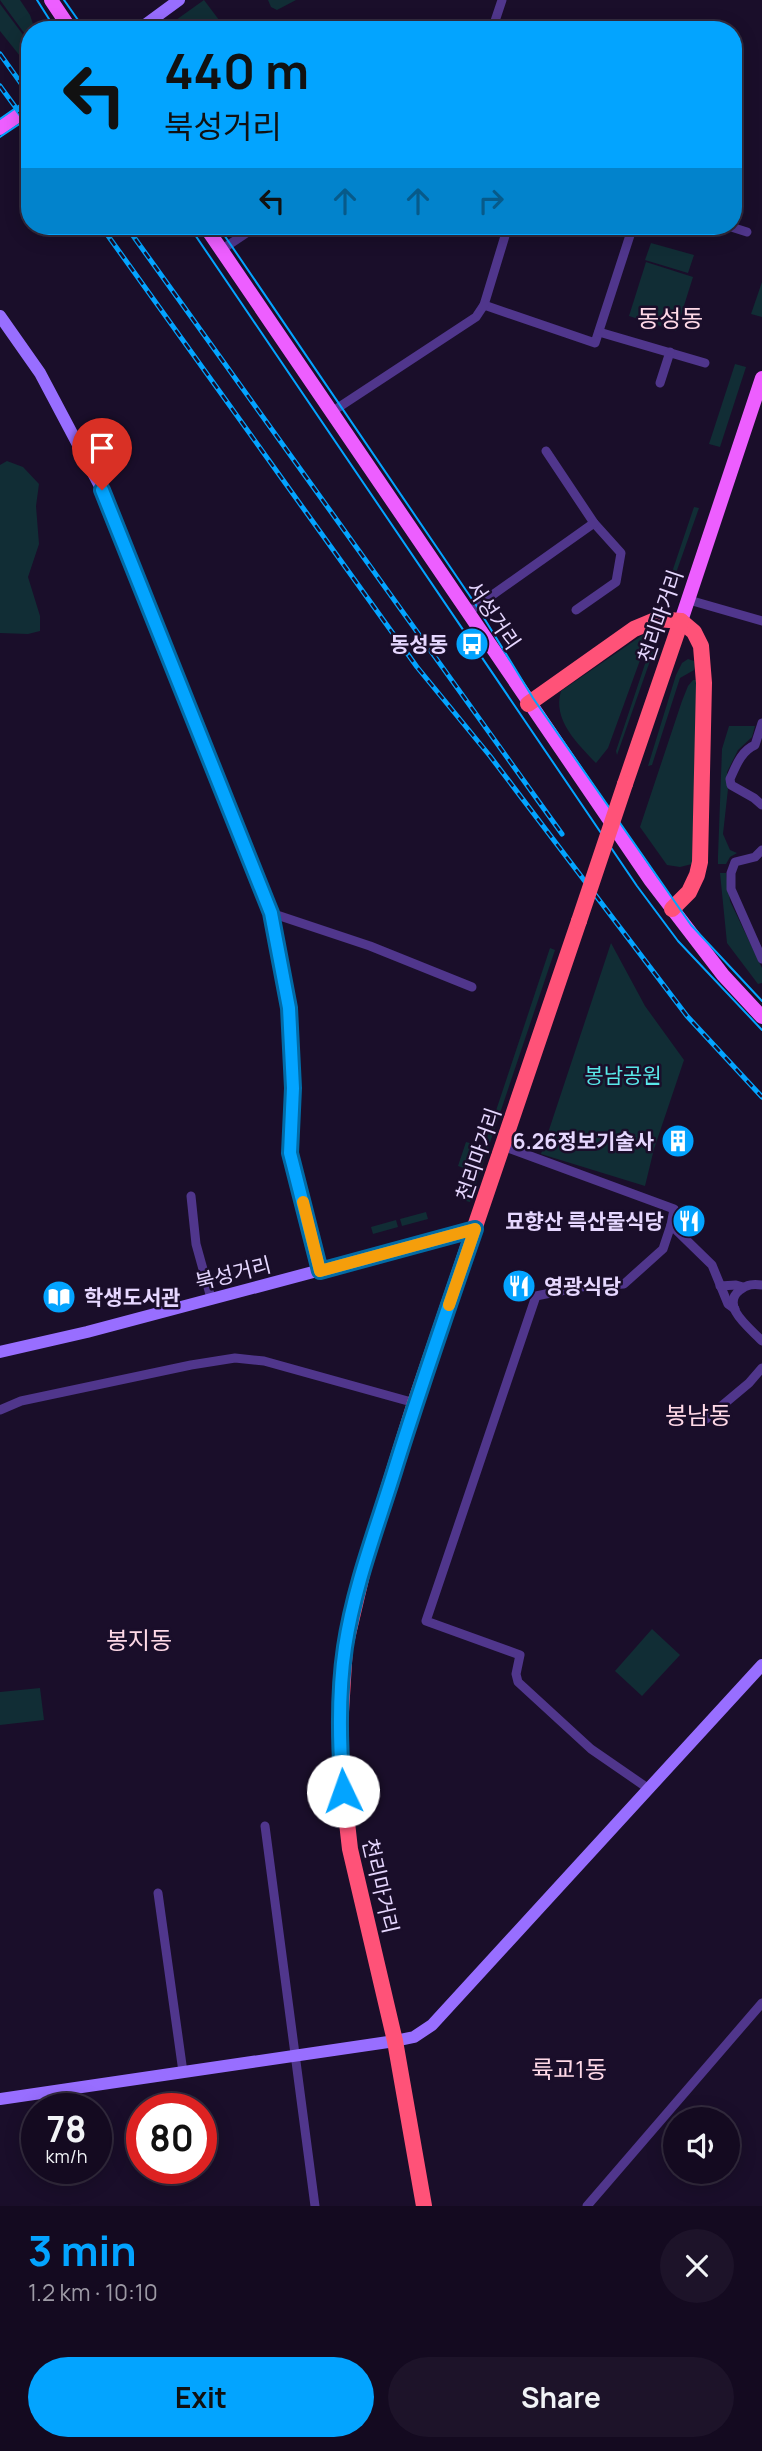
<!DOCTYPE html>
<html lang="en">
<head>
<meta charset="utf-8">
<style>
	:root { --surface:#140a20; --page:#1d1329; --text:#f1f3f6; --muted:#9d9aa5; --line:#332b3e; --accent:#03a4ff }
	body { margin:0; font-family:Manrope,"Noto Sans KR",sans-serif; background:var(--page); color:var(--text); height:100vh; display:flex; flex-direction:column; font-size:26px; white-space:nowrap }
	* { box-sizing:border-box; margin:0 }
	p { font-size:23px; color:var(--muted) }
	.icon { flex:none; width:38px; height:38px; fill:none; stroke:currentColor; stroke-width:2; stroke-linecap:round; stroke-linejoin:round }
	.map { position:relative; height:2206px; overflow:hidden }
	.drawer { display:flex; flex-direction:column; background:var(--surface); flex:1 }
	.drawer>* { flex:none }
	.top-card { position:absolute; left:21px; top:21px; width:721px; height:214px; border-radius:28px; box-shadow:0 4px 18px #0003,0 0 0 2px var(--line); background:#03a4ff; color:#111; overflow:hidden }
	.tools { position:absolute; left:663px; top:2107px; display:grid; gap:14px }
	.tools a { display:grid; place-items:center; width:77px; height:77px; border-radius:50%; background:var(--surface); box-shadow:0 4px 18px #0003,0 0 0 2px var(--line); font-size:35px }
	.speed { position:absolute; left:21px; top:2093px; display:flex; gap:14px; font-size:35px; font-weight:700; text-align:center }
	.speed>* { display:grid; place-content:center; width:91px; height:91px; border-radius:50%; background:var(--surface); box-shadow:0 4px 18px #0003,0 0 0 2px var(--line); line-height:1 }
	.speed small { font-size:18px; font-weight:400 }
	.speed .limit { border:10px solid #d22; background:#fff; color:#111 }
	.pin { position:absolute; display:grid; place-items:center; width:60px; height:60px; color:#fff; margin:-72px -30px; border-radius:50% 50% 50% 0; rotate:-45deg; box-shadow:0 0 7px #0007 }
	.pin .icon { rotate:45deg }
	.me { position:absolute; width:77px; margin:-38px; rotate:357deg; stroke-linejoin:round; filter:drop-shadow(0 0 5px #0008) }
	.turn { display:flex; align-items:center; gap:24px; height:147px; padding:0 28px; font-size:32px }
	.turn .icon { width:91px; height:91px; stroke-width:2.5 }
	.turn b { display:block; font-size:49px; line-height:60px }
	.lanes { display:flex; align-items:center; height:66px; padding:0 28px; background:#0003; justify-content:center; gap:35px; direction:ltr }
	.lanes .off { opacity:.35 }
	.round { display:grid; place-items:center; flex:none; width:74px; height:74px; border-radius:37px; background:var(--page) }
	.summary { display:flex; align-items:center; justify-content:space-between; height:119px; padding:0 28px }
	h1 { font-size:42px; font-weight:700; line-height:52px; color:var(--accent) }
	.cta { display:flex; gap:14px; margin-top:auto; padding:14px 28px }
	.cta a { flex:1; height:80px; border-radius:42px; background:var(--accent); color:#111; font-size:28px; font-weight:700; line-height:80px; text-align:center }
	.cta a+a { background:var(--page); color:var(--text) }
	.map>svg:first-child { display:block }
</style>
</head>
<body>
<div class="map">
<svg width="762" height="2206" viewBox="0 0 762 2206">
	<rect width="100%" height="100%" fill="#1a0e2a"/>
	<!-- green -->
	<g fill="#112d35">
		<path d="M0 0H20L30 15 35 30H30V41Z"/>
		<path d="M204 0 219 20 205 30H162Z"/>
		<path d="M268 0H296L277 10 271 7Z"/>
		<path d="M0 4 30 44V56L24 61 0 31Z"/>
		<path d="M651 243 694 255 688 273 645 260Z"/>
		<path d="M646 262 693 277 676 331 629 316Z"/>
		<path d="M762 282V317L751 314Z"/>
		<path d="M735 364 746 367 720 447 709 444Z"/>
		<path d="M7 461 23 467 39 484 36 506 39 544 28 577 40 616V631L28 634 0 633V465Z"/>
		<path d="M694 507 699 508 676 573 666 590Z"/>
		<path d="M656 631 658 638 617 755 616 751Z"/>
		<path d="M647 632 640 646 643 652 608 748 596 763C578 744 552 720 561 691Z"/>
		<path d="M688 659 694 661 695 666 694 670 680 678 652 765 648 766 676 675 682 663Z"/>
		<path d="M693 680H697L692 864 680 867 667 865 640 827 682 701 688 686Z"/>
		<path d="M729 726H755L752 737 738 750 727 772 728 789 723 834 730 850 737 853 730 857 726 864H718V856L722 749Z"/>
		<path d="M720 873H726L730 901 762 968V983L758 984 727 943Z"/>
		<path d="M611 943 645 1006 684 1060 654 1149 645 1186 541 1154Z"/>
		<path d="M550 948 555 950 470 1202 466 1201Z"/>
		<path d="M466 1142 473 1144 464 1168 458 1166Z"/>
		<path d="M426 1212 428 1219 402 1226 400 1219Z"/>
		<path d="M396 1220 398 1227 373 1234 371 1227Z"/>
		<path d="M652 1629 680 1655 642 1696 615 1671Z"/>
		<path d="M40 1688 44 1720 0 1725V1692Z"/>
	</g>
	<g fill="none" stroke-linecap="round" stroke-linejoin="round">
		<!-- street -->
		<g stroke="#50368c" stroke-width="9">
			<path d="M492 30 502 0"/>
			<path d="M728 226 747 232"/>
			<path d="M221 250 257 226"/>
			<path d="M484 305 595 343 633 226"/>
			<path d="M599 332 705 363"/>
			<path d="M660 383 670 352"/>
			<path d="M330 413 476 317 484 305 508 226"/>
			<path d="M546 451 594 523 621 553 616 582 576 610"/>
			<path d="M689 600 762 621"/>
			<path d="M467 613 594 523"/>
			<path d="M762 723 755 745C741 751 736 766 730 779L731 785 754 798 762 805"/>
			<path d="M762 850 755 857 735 862 731 873V889L762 959"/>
			<path d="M271 913 370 946 472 987"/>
			<path d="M503 1146 674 1209 671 1225 712 1265 728 1304 735 1309"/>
			<path d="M191 1196 196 1244 211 1298"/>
			<path d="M762 1285C754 1284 747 1284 740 1290 719 1306 751 1329 762 1341"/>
			<path d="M720 1286 736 1285 743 1287"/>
			<path d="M0 1410 21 1401 191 1365 235 1358 264 1361 415 1403"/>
			<path d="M706 1419 749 1383 762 1368"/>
			<path d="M649 1789 591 1749 518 1682 516 1674 520 1655 426 1621 536 1296 580 1287 624 1284 663 1249 671 1225"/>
			<path d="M265 1826 315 2206"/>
			<path d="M158 1893 183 2072"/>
			<path d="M587 2206 762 2003"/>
		</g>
		<!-- secondary -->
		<g stroke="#986eff" stroke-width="12">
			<path d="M138 30 179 0"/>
			<path d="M0 316 40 373 102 490 271 913 289 1008 293 1088 290 1153 320 1271"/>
			<path d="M0 1352 87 1332 475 1229"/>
			<path d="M0 2099 395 2041 414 2037 432 2025 762 1665"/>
		</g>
		<!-- primary -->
		<g stroke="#ed5eff" stroke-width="14">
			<path d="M51 0 71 30"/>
			<path d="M0 128 30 107"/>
			<path d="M205 226 651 881 723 975 762 1017"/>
			<path d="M681 621 762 378"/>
		</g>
		<!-- highway -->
		<g stroke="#ff5278" stroke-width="16">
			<path d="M528 704 634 629 658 619 681 621 694 632 701 646 704 683 700 862 697 875 689 892 672 909"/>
			<path d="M625 784 681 621"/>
			<path d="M424 2206 395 2041 350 1849 341 1770 340 1728 345 1647 364 1566 415 1403 579 921"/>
		</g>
		<!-- tram -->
		<g stroke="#03a4ff" stroke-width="2">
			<path d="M37 0 56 30"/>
			<path d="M64 0 85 30"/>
			<path d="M0 119 30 98"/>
			<path d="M0 137 30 117"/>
			<path d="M189 226 637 886 678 941 762 1030"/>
			<path d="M218 226 476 605 533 698 691 925 762 1001"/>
		</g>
		<defs>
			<g id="rail">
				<path d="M0 54 30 96"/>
				<path d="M0 86 30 127"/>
				<path d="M101 226 417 667 490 756 687 1016 762 1097"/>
				<path d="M126 226 562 834"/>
			</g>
		</defs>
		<!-- rail casing -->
		<use href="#rail" stroke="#03a4ff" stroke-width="5"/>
		<!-- rail -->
		<use href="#rail" stroke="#1a0e2a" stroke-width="2.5" stroke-dasharray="8" stroke-linecap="butt"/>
		<!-- highway-bridge -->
		<path stroke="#ff5278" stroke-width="16" d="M579 921 625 784"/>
	</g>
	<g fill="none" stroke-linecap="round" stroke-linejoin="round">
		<defs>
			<path id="route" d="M102 490 271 913 289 1008 293 1088 290 1153 320 1271 475 1229C447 1310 419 1391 394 1472 376 1530 354 1587 345 1647 338 1694 339 1743 343 1791"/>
		</defs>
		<!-- route casing -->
		<use href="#route" stroke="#026ba6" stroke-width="18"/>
		<!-- route -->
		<use href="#route" stroke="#03a4ff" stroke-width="12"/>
		<!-- slow -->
		<path stroke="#f59e0b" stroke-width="12" d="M303 1202 320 1271 475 1229 449 1305"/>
	</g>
	<!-- icons -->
	<defs>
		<symbol id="bus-disc" viewBox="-11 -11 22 22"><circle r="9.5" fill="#03a4ff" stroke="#1a0e2a"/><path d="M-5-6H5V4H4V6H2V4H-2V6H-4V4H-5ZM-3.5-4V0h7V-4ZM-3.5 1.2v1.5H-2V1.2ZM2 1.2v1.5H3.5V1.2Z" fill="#fff"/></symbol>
		<symbol id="building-disc" viewBox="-11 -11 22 22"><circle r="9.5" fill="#03a4ff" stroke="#1a0e2a"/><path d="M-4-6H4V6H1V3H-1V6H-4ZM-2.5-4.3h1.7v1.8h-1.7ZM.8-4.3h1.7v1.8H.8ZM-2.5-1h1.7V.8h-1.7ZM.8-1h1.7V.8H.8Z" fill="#fff"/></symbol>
		<symbol id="restaurant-disc" viewBox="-11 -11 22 22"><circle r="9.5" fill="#03a4ff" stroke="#1a0e2a"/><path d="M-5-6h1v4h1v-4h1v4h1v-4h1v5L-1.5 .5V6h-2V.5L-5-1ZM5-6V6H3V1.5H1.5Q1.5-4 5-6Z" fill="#fff"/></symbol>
		<symbol id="library-disc" viewBox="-11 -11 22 22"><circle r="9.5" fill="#03a4ff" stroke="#1a0e2a"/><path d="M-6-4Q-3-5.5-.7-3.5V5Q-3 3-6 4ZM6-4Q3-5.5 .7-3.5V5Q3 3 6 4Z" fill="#fff"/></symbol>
	</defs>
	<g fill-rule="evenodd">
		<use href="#bus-disc" x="453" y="625" width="38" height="38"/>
		<use href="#building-disc" x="659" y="1122" width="38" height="38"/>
		<use href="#restaurant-disc" x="670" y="1202" width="38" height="38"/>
		<use href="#restaurant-disc" x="500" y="1267" width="38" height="38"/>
		<use href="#library-disc" x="40" y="1278" width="38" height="38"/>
	</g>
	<g text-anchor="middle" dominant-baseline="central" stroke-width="5" stroke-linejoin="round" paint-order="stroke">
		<!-- street labels -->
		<g font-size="21" fill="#e6d7ff" stroke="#1a0e2a">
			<text transform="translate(494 615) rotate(56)">서성거리</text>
			<text transform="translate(660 616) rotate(-71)">천리마거리</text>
			<text transform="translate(478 1154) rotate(-71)">천리마거리</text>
			<text transform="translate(233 1273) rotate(-14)">북성거리</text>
			<text transform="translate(381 1886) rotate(77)">천리마거리</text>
		</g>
		<!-- poi labels -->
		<g font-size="21" font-weight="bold" fill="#e6d7ff" stroke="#1a0e2a" text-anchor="end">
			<text x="448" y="644">동성동</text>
			<text x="654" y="1141">6.26정보기술사</text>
			<text x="664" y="1221">묘향산 륵산물식당</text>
			<text x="544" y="1286" text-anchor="start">영광식당</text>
			<text x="84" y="1297" text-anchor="start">학생도서관</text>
		</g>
		<!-- park labels -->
		<g font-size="21" fill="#59e8e9" stroke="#1a0e2a">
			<text x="623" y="1075">봉남공원</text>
		</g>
		<!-- quarter labels -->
		<g font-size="24" fill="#ffd9e7" stroke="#1a0e2a">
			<text x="670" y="317">동성동</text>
			<text x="698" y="1414">봉남동</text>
			<text x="139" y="1639">봉지동</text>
			<text x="569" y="2068">륙교1동</text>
		</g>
	</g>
</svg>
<div class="tools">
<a><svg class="icon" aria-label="sound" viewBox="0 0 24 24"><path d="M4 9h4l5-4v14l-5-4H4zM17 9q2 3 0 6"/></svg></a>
</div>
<div class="speed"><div>78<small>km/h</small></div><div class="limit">80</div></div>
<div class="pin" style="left:102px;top:490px;background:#d93025"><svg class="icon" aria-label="arrive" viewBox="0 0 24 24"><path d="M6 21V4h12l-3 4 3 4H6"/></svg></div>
<svg class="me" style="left:343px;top:1791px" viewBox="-20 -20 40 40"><circle r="19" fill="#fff"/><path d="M0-13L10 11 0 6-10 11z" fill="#03a4ff"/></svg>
<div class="top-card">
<div class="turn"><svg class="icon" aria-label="left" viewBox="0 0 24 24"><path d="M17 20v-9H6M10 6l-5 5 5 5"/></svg><div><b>440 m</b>북성거리</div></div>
<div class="lanes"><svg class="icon" aria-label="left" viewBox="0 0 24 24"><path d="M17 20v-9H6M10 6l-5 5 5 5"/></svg><svg class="icon off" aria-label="ahead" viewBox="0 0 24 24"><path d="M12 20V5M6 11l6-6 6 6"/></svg><svg class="icon off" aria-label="ahead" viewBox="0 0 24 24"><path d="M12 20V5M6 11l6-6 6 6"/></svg><svg class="icon off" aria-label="right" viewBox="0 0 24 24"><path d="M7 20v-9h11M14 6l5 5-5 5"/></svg></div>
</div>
</div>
<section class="drawer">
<div class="summary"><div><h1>3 min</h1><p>1.2 km · 10:10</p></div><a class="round"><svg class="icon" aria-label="close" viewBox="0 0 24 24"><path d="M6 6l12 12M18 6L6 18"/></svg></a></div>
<div class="cta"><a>Exit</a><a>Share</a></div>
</section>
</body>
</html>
